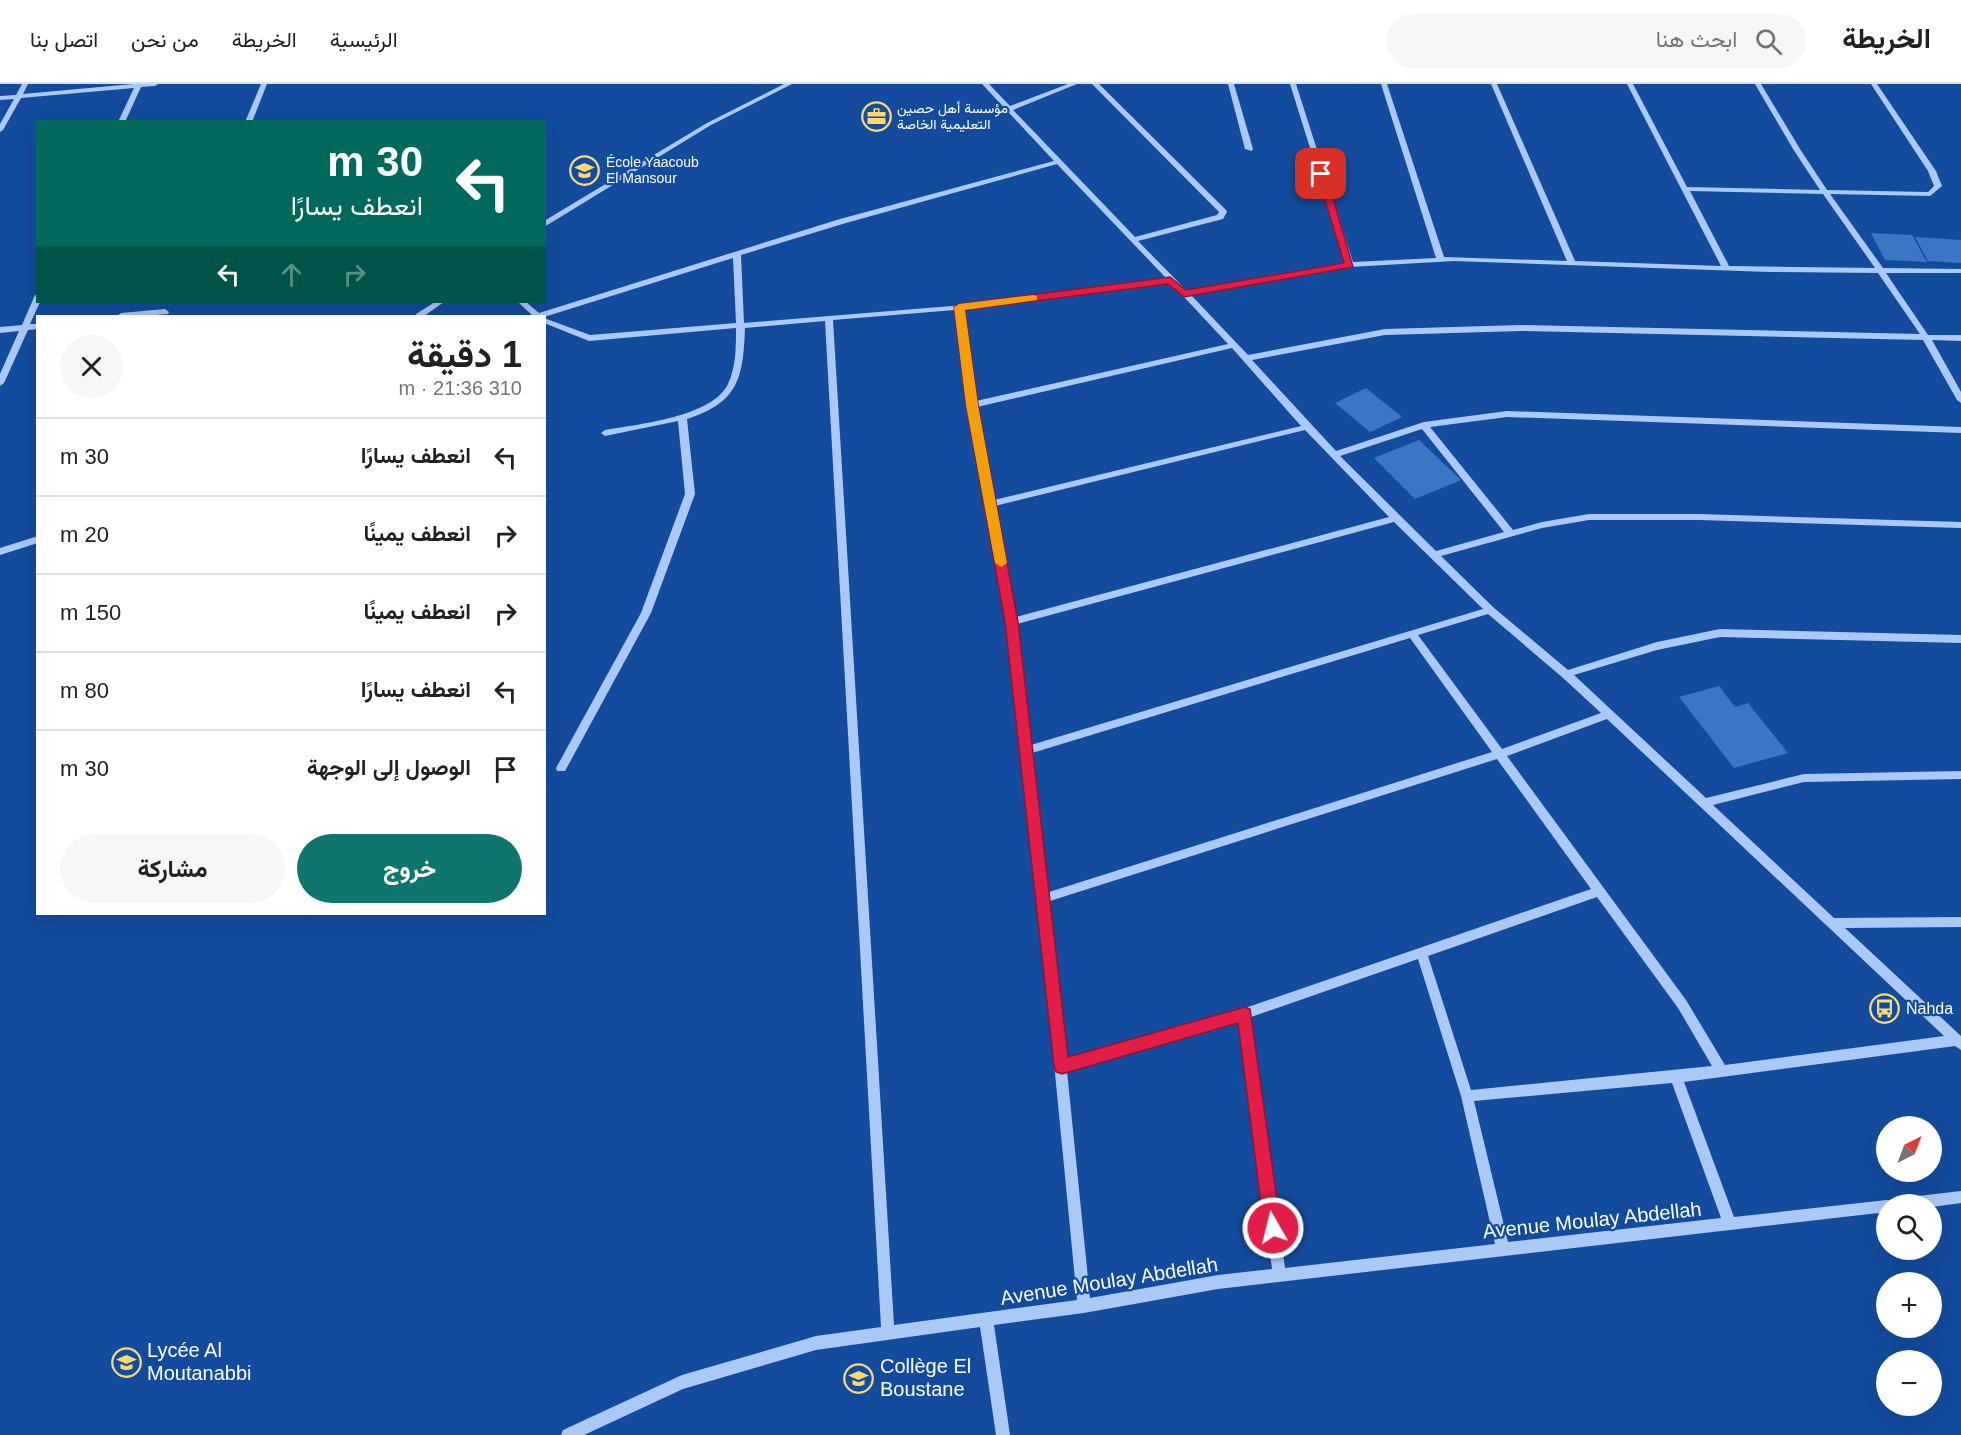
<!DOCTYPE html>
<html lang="ar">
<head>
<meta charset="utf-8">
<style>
	:root { --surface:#fff; --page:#f6f6f6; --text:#202124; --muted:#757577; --line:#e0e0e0; --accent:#0f766e }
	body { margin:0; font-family:Arial,Vazirmatn,sans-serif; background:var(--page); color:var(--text); direction:rtl; height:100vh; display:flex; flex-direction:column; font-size:22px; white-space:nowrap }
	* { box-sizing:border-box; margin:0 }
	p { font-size:20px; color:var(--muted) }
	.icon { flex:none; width:33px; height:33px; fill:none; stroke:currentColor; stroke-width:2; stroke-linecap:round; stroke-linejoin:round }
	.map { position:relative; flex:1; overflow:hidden; direction:ltr }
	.drawer { position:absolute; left:36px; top:231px; width:510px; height:600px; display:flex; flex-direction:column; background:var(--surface); border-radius:0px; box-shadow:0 6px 24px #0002; direction:rtl }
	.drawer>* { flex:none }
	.guide { position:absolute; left:36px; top:36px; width:510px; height:183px; border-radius:0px; box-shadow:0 6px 24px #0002; direction:rtl; background:#00695c; color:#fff; overflow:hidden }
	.needle { width:39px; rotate:42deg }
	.controls { position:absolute; left:1876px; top:1032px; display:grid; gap:12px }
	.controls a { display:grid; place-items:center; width:66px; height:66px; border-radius:50%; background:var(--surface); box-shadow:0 6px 24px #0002; font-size:30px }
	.pin { position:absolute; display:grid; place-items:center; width:51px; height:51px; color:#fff; margin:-26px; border-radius:12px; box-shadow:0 3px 9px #0006 }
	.me { position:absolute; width:66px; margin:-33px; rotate:352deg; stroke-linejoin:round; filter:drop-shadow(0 0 4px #0008) }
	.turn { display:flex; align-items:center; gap:21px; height:126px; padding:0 24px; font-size:27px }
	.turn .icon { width:78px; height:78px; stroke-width:2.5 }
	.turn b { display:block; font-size:42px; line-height:51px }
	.lanes { display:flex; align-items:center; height:57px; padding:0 24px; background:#0003; justify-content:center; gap:30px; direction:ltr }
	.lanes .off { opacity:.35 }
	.round { display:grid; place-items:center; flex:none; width:63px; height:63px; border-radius:32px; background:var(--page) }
	.summary { display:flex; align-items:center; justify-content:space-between; height:102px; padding:0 24px }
	h1 { font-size:36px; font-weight:700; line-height:45px }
	.cta { display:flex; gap:12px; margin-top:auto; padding:12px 24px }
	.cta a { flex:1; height:69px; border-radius:36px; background:var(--accent); color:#fff; font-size:24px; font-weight:700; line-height:69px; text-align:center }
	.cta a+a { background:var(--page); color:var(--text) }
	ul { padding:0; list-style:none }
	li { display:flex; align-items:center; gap:18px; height:78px; padding:0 24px; border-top:2px solid var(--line) }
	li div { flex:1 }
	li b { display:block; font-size:22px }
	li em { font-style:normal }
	header { display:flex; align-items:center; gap:36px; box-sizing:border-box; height:84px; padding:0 30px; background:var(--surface); border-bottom:2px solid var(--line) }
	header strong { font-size:28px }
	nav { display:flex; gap:33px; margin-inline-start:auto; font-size:21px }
	.search { width:420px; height:54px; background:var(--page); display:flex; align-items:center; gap:15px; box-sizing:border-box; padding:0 21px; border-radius:33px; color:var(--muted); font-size:22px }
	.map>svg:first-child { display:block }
</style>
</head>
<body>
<header>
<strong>الخريطة</strong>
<div class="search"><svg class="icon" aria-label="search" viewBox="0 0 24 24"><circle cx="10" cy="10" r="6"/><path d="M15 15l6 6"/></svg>ابحث هنا</div>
<nav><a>الرئيسية</a><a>الخريطة</a><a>من نحن</a><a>اتصل بنا</a></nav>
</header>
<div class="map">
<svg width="1961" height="1351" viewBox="0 0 1961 1351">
	<rect width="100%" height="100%" fill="#134c9e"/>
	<!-- building -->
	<g fill="#3c75c5">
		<path d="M1871 149 1912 151 1927 178 1885 176Z"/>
		<path d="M1915 153 1961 156V179L1928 177Z"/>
		<path d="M1366 304 1402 333 1370 348 1335 319Z"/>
		<path d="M1419 356 1461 396 1415 415 1374 374Z"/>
		<path d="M1719 602 1735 623 1748 619 1788 669 1734 684 1679 613Z"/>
	</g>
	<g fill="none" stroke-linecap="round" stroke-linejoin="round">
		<!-- minor -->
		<g fill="#aac9f4" fill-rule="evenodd">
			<path d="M22 0H28L23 10 133 0H158L155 2 141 3 125 38H118L134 4 21 14 3 46 0 48V40L14 15 0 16V12L16 11Z"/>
			<path d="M261 0H267L252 38H245Z"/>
			<path d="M784 0H792L711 41 544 143V137L707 39Z"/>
			<path d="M982 0H989L1010 22 1068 0H1077L1013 26 1135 153 1217 131 1219 128 1092 0H1099L1226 126 1227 128 1223 135 1138 157 1186 206 1346 179 1290 0H1296L1353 178 1436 174 1381 0H1387L1444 173 1567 177 1491 0H1497L1575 177 1721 182 1627 0H1633L1687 103 1820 106 1793 65 1755 0H1761L1800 65 1827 106 1928 108 1934 102 1928 87 1871 0H1877L1936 87 1942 102 1930 112 1830 110 1883 184 1961 185V189H1886L1928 251H1961V257L1932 256 1961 308V319L1957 316 1923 256 1521 247 1385 251 1252 276 1336 367 1424 338 1507 327 1961 343V349L1507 333 1430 343 1513 446 1542 438 1589 430H1699L1961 438V444L1699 436H1589L1542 444 1441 472 1493 523 1568 586 1657 558 1720 545 1961 551V559L1720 553 1657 566 1574 591 1706 714 1804 690 1961 687V695L1804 698 1713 721 1834 834 1961 833V843L1845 844 1961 952V966L1955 962 1684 998 1734 1133 1887 1116 1892 1117 1893 1120H1887V1128L1218 1205 1084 1229 994 1241 1010 1351H996L980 1243 816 1266 683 1305 584 1351H561L563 1346 682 1291 816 1252 881 1243 825 237 745 244C743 294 739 318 687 335L695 410 651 529 565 687H557L556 684 641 529 685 410 678 337 605 352 601 349 605 346C639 340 712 333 728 300 736 283 736 262 736 244L589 257 544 239V234L590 251 736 239 733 174 544 233 533 232 518 218H526L539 229 840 135 1054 77ZM1057 80 1166 194 964 221 744 239 741 171 846 139ZM1690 107 1823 110 1875 184 1729 182ZM1454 177 1770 188 1878 189 1920 250 1521 241 1385 245 1248 271 1190 210 1350 183ZM1170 198 1228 260 976 317 963 226ZM955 226 968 321 1007 538 1038 814 1077 1216 894 1241 833 236ZM1232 264 1301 342 994 416 977 323ZM1422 345 1504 448 1436 467 1340 372ZM1305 346 1389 433 1016 533 995 422ZM1394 438 1483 525 1031 661 1017 540ZM1488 530 1562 593 1601 629 1502 665 1418 551ZM1410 554 1492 668 1049 808 1032 669ZM1607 635 1944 952 1725 981 1686 916 1507 672ZM1497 675 1591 805 1245 924 1066 976 1050 817ZM1597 813 1678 924 1712 982 1471 1006 1428 872ZM1418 875 1461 1012 1495 1160 1285 1184 1251 933ZM1240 937 1272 1185 1218 1191 1090 1214 1067 987ZM1672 999 1721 1134 1508 1158 1474 1017Z"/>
			<path d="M1228 0H1234L1253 65 1252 67 1245 65Z"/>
			<path d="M35 211H38V218H40L30 240H38V245L28 246 4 299 0 302V290L19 247 0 249V243L22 241Z"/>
			<path d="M435 218H444L424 232H415L416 230Z"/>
			<path d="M165 225 169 228 168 230 143 232H117L121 229Z"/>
			<path d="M38 452V459L0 471V464Z"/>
			<path d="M1961 1107V1119L1932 1123V1120H1895L1896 1115 1901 1114Z"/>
		</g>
	</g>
	<!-- route -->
	<path fill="#e11d48" stroke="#92132f" stroke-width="1.5" d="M1321 88 1326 90 1353 183 1184 213 1168 200 965 226 978 321 1018 538 1068 973 1245 923 1250 925 1281 1144 1279 1150 1273 1152 1267 1150 1264 1144 1238 939 1062 990 1056 988 1054 982 1005 538 966 321 954 223 959 220 1170 193 1186 206 1344 179 1317 90Z"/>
	<!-- slow -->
	<path fill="#f59e0b" d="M1033 211 1037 212V216L965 226 978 321 1007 479 1001 483 995 479 966 321 954 223 959 220Z"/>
	<!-- icons -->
	<defs>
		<symbol id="office-ring" viewBox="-11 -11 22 22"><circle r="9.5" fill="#134c9e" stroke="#ffd96d" stroke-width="1.5"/><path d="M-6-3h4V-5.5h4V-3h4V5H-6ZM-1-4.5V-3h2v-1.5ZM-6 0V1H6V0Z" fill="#ffd96d"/></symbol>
		<symbol id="school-ring" viewBox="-11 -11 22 22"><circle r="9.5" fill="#134c9e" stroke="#ffd96d" stroke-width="1.5"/><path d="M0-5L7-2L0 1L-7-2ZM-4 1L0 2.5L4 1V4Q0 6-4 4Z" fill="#ffd96d"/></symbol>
		<symbol id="bus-ring" viewBox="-11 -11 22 22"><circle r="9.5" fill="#134c9e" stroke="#ffd96d" stroke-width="1.5"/><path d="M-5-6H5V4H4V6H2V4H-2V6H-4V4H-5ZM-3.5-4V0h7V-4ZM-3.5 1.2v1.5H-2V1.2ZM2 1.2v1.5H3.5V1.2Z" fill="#ffd96d"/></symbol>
	</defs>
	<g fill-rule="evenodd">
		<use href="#office-ring" x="860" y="16" width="33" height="33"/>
		<use href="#school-ring" x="568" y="70" width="33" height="33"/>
		<use href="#bus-ring" x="1868" y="908" width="33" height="33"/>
		<use href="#school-ring" x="110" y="1262" width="33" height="33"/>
		<use href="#school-ring" x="842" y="1278" width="33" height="33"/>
	</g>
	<g text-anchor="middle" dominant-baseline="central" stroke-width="4.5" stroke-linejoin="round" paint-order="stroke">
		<!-- far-poi labels -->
		<g font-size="14" fill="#fff" stroke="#134c9e" text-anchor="start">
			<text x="897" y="24">مؤسسة أهل حصين<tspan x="897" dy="16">التعليمية الخاصة</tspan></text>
			<text x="606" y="78">École Yaacoub<tspan x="606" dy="16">El Mansour</tspan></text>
		</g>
		<!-- poi labels -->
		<g font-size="16" fill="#fff" stroke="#134c9e" text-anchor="start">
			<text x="1906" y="924">Nahda</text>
		</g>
		<!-- near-street labels -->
		<g font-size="20" fill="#fff" stroke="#134c9e">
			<text transform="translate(1592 1136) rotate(-6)">Avenue Moulay Abdellah</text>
			<text transform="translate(1109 1197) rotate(-9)">Avenue Moulay Abdellah</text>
		</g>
		<!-- near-poi labels -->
		<g font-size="20" fill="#fff" stroke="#134c9e" text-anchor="start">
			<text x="147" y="1266">Lycée Al<tspan x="147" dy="23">Moutanabbi</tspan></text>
			<text x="880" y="1282">Collège El<tspan x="880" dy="23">Boustane</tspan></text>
		</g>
	</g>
</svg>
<div class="controls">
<a><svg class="needle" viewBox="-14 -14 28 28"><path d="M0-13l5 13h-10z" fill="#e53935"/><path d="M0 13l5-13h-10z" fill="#757577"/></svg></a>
<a><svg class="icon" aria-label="search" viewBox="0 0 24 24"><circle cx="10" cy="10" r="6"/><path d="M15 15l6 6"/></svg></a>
<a>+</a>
<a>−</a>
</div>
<div class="pin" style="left:1321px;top:90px;background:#d93025"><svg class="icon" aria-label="arrive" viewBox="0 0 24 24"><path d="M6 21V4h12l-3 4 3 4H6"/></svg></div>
<svg class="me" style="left:1273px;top:1144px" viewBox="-20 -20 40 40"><circle r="17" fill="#e11d48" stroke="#fff" stroke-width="3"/><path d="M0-11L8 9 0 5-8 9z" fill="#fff"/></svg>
<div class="guide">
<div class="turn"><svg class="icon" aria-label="left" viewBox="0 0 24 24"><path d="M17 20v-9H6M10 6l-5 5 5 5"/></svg><div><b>30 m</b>انعطف يسارًا</div></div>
<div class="lanes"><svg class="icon" aria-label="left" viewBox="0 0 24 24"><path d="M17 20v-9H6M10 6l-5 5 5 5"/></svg><svg class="icon off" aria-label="ahead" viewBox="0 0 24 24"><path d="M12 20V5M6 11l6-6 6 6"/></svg><svg class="icon off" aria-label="right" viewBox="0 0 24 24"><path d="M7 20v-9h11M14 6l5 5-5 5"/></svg></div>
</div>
<section class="drawer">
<div class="summary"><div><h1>1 دقيقة</h1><p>310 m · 21:36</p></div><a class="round"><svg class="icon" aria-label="close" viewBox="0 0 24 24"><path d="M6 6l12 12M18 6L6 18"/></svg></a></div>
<ul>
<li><svg class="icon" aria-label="left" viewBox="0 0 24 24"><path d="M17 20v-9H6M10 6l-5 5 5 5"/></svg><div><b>انعطف يسارًا</b></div><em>30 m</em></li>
<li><svg class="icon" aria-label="right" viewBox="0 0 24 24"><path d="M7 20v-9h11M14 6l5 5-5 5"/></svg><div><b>انعطف يمينًا</b></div><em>20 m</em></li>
<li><svg class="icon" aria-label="right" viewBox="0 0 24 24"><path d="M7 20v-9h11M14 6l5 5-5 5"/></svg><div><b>انعطف يمينًا</b></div><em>150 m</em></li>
<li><svg class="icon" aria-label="left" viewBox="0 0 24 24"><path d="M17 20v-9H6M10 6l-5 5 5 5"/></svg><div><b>انعطف يسارًا</b></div><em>80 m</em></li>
<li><svg class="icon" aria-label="arrive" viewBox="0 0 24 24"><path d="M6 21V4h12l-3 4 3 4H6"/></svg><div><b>الوصول إلى الوجهة</b></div><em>30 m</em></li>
</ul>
<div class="cta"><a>خروج</a><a>مشاركة</a></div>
</section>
</div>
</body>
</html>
